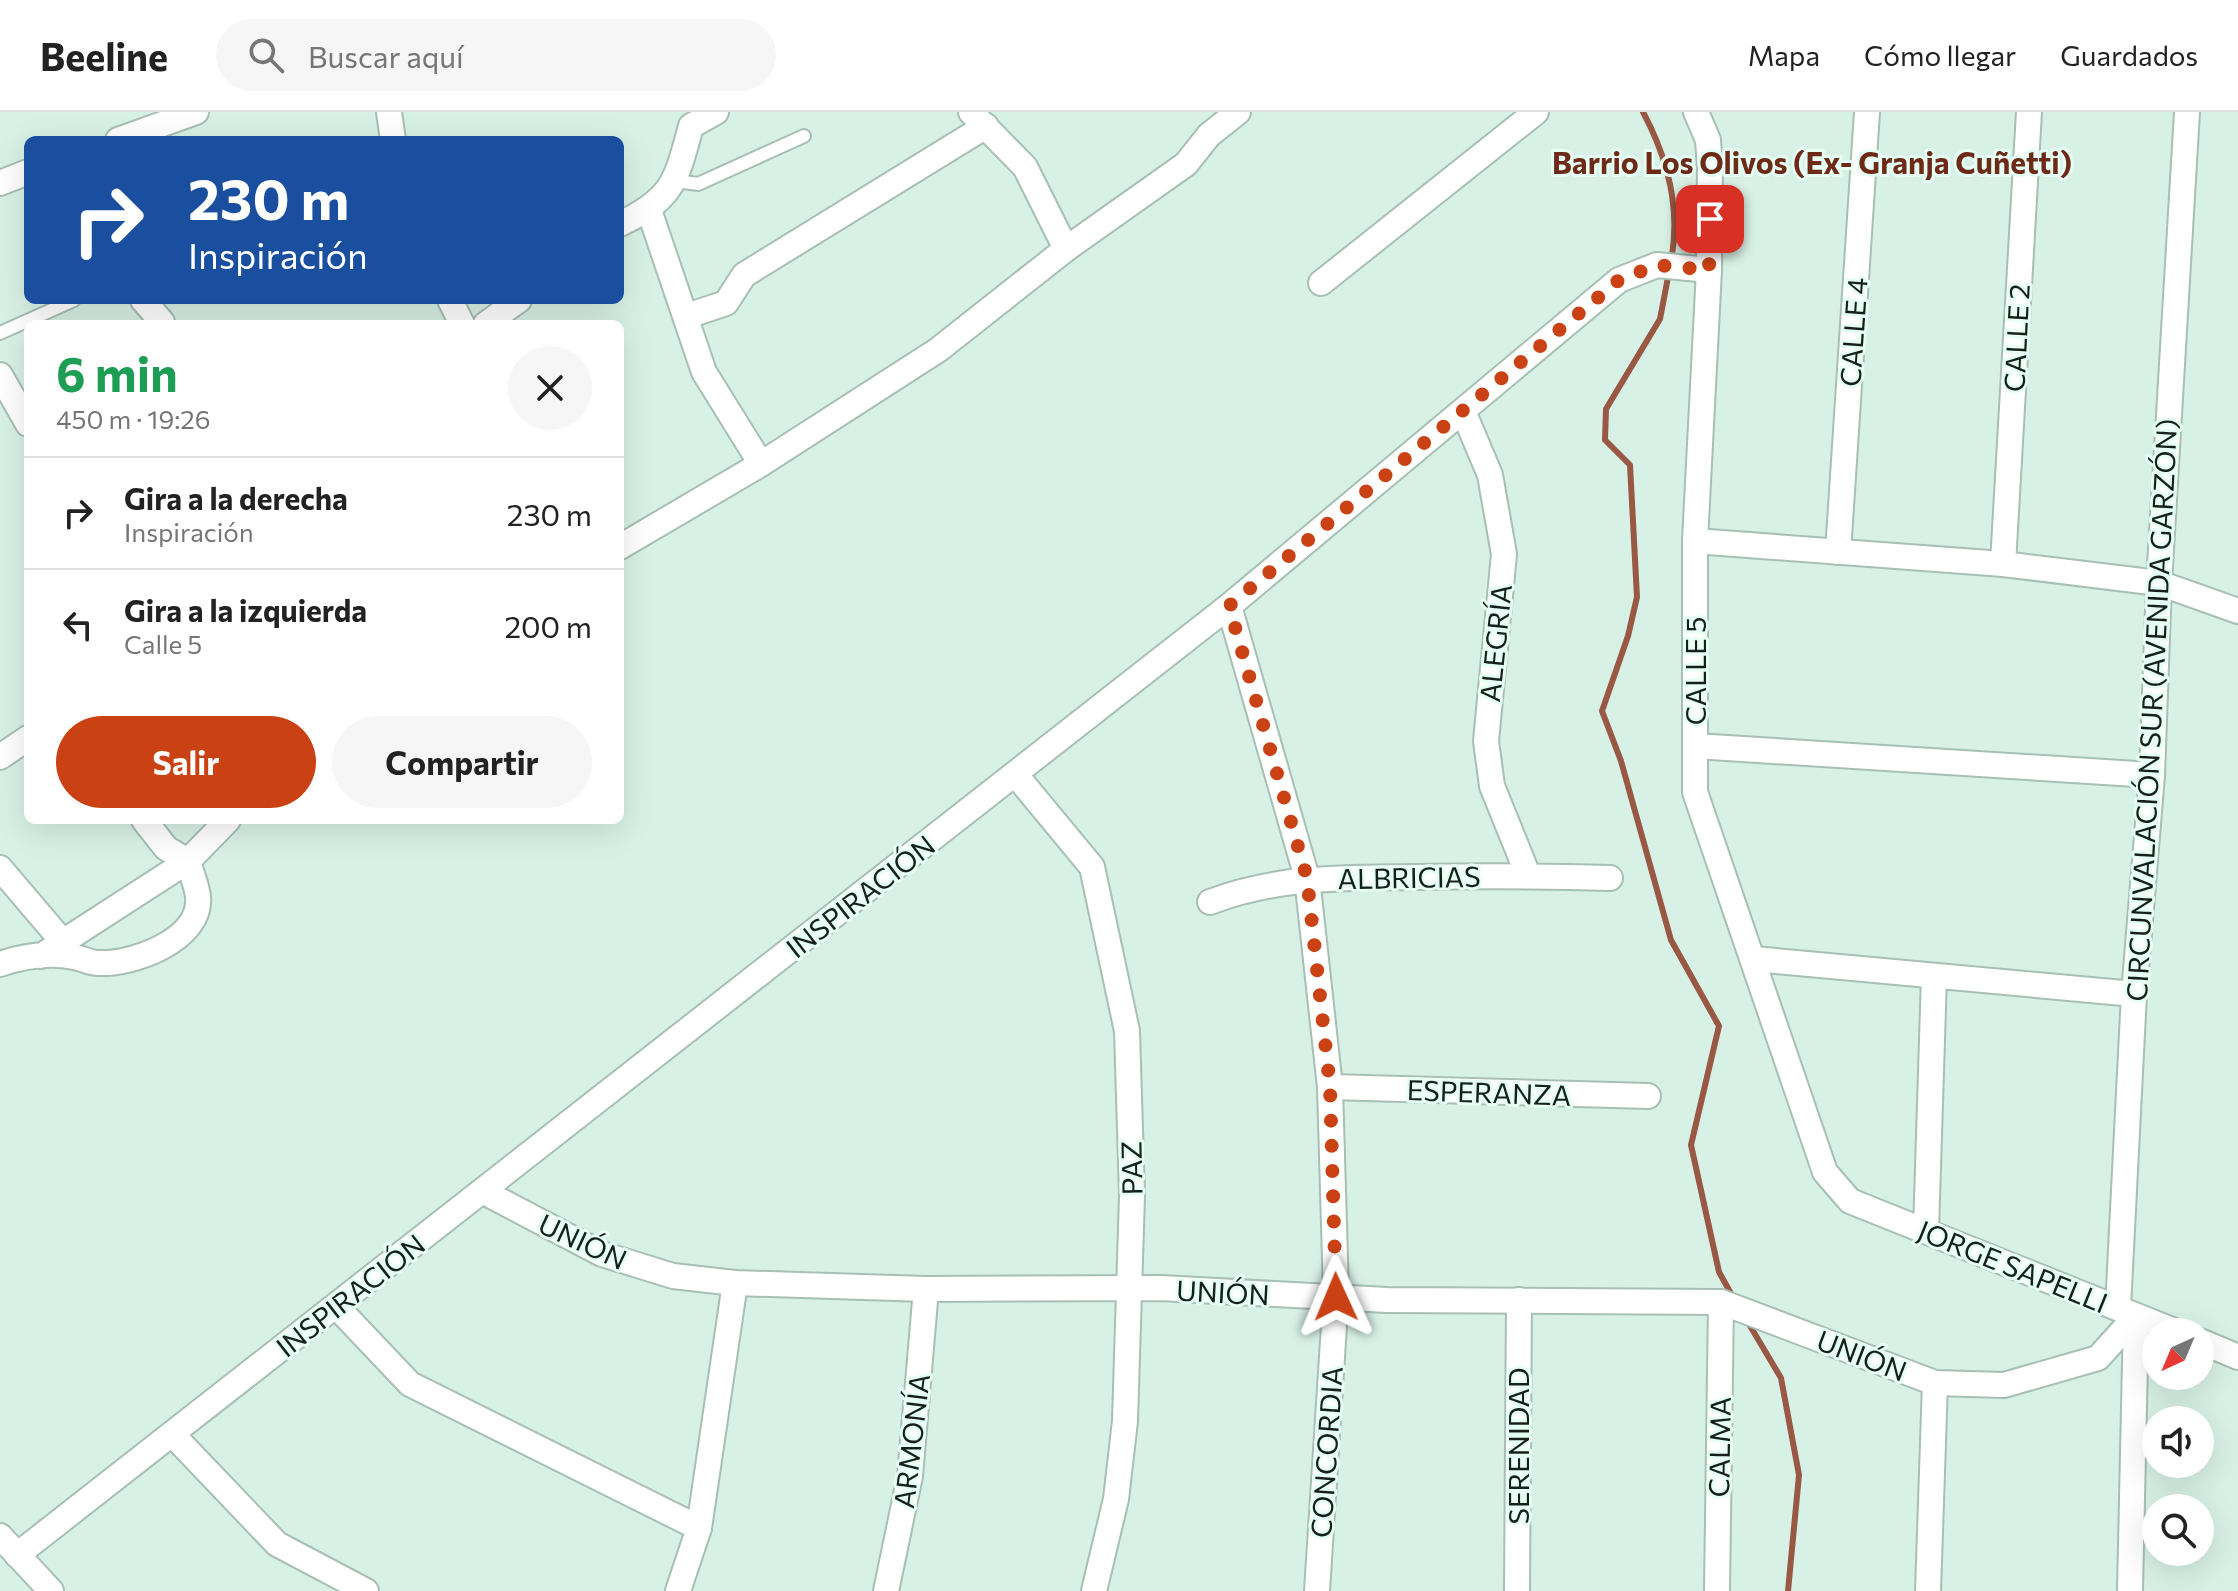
<!DOCTYPE html>
<html lang="es">
<head>
<meta charset="utf-8">
<style>
	:root { --surface:#fff; --page:#f6f6f6; --text:#222; --muted:#767676; --line:#e0e0e0; --accent:#ca4214 }
	body { margin:0; font-family:Commissioner,sans-serif; background:var(--page); color:var(--text); height:100vh; display:flex; flex-direction:column; font-size:30px; white-space:nowrap }
	* { box-sizing:border-box; margin:0 }
	p { font-size:26px; color:var(--muted) }
	.icon { flex:none; width:44px; height:44px; fill:none; stroke:currentColor; stroke-width:2; stroke-linecap:round; stroke-linejoin:round }
	.map { position:relative; flex:1; overflow:hidden }
	.sheet { position:absolute; left:24px; top:208px; width:600px; height:504px; display:flex; flex-direction:column; background:var(--surface); border-radius:12px; box-shadow:0 8px 32px #0002 }
	.sheet>* { flex:none }
	.banner { position:absolute; left:24px; top:24px; width:600px; height:168px; border-radius:12px; box-shadow:0 8px 32px #0002; background:#1a4fa0; color:#fff; overflow:hidden }
	.needle { width:52px; rotate:224deg }
	.buttons { position:absolute; left:2142px; top:1206px; display:grid; gap:16px }
	.buttons a { display:grid; place-items:center; width:72px; height:72px; border-radius:50%; background:var(--surface); box-shadow:0 8px 32px #0002; font-size:40px }
	.pin { position:absolute; display:grid; place-items:center; width:68px; height:68px; color:#fff; margin:-34px; border-radius:16px; box-shadow:0 4px 12px #0006 }
	.me { position:absolute; width:88px; margin:-44px; rotate:359deg; stroke-linejoin:round; filter:drop-shadow(0 0 6px #0008) }
	.turn { display:flex; align-items:center; gap:28px; height:168px; padding:0 32px; font-size:36px }
	.turn .icon { width:104px; height:104px; stroke-width:2.5 }
	.turn b { display:block; font-size:56px; line-height:68px }
	.round { display:grid; place-items:center; flex:none; width:84px; height:84px; border-radius:42px; background:var(--page) }
	.head { display:flex; align-items:center; justify-content:space-between; height:136px; padding:0 32px }
	h1 { font-size:48px; font-weight:700; line-height:60px; color:#1e9e55 }
	.primary-button { display:flex; gap:16px; margin-top:auto; padding:16px 32px }
	.primary-button a { flex:1; height:92px; border-radius:48px; background:var(--accent); color:#fff; font-size:32px; font-weight:700; line-height:92px; text-align:center }
	.primary-button a+a { background:var(--page); color:var(--text) }
	ul { padding:0; list-style:none }
	li { display:flex; align-items:center; gap:24px; height:112px; padding:0 32px; border-top:2px solid var(--line) }
	li div { flex:1 }
	li b { display:block; font-size:30px }
	li em { font-style:normal }
	header { display:flex; align-items:center; gap:48px; box-sizing:border-box; height:112px; padding:0 40px; background:var(--surface); border-bottom:2px solid var(--line) }
	header strong { font-size:38px }
	nav { display:flex; gap:44px; margin-inline-start:auto; font-size:28px }
	.search { width:560px; height:72px; background:var(--page); display:flex; align-items:center; gap:20px; box-sizing:border-box; padding:0 28px; border-radius:44px; color:var(--muted); font-size:30px }
	.map>svg:first-child { display:block }
</style>
</head>
<body>
<header>
<strong>Beeline</strong>
<div class="search"><svg class="icon" aria-label="search" viewBox="0 0 24 24"><circle cx="10" cy="10" r="6"/><path d="M15 15l6 6"/></svg>Buscar aquí</div>
<nav><a>Mapa</a><a>Cómo llegar</a><a>Guardados</a></nav>
</header>
<div class="map">
<svg width="2238" height="1479" viewBox="0 0 2238 1479">
	<rect width="100%" height="100%" fill="#d8f1e6"/>
	<g fill="none" stroke-linecap="round" stroke-linejoin="round">
		<!-- stream -->
		<g stroke="#995844" stroke-width="6">
			<path d="M1643 0C1667 45 1681 97 1671 149"/>
			<path d="M1669 160 1660 207 1606 297 1605 328 1630 353 1637 485 1628 524 1602 599 1621 649 1671 828 1719 914 1691 1033 1719 1160 1734 1187"/>
			<path d="M1746 1207 1781 1266 1799 1363 1788 1479"/>
		</g>
		<defs>
			<g id="service">
				<path d="M676 69 698 72 804 24"/>
				<path d="M0 221 74 188"/>
			</g>
			<g id="minor">
				<path d="M389 0 393 28"/>
				<path d="M971 0 1025 55 1066 137"/>
				<path d="M1696 0 1708 28 1710 56 1709 158 1695 429V680L1825 1060 1850 1089 2177 1220"/>
				<path d="M118 28 196 0"/>
				<path d="M0 71 28 60"/>
				<path d="M649 98 704 260 761 352"/>
				<path d="M620 112C674 86 676 69 691 14L716 0"/>
				<path d="M1321 171 1536 0"/>
				<path d="M143 188 162 210 160 212"/>
				<path d="M450 188 462 212"/>
				<path d="M687 204 726 191 744 163 986 14"/>
				<path d="M486 212 519 188"/>
				<path d="M0 263 28 312"/>
				<path d="M1463 299 1490 363 1504 442 1486 629 1492 674 1528 763"/>
				<path d="M1695 429 2003 452 2159 471 2238 499"/>
				<path d="M620 435 761 352 938 238 1066 137 1186 52 1209 23 1238 0"/>
				<path d="M1838 440 1867 0"/>
				<path d="M2003 452 2029 0"/>
				<path d="M1229 494 1307 766 1330 975 1336 1182 1317 1479"/>
				<path d="M1695 634 2152 663"/>
				<path d="M0 645 28 626"/>
				<path d="M1015 662 1092 755 1127 919 1132 1083 1125 1309 1116 1387 1094 1479"/>
				<path d="M144 708 166 736 188 749 228 708"/>
				<path d="M0 756 63 830"/>
				<path d="M1210 790C1277 764 1344 766 1415 765 1480 764 1545 764 1610 766"/>
				<path d="M1754 847 2134 882"/>
				<path d="M0 852C24 844 49 840 74 845 82 846 90 851 98 851 132 853 202 828 198 785 197 774 191 760 188 749L41 844"/>
				<path d="M1330 975 1648 984"/>
				<path d="M484 1080 602 1142 673 1164 735 1171 926 1177 1161 1176 1387 1188 1721 1190 1935 1271 2004 1273 2098 1246 2136 1204"/>
				<path d="M1926 1119 1934 864"/>
				<path d="M336 1194 410 1272 699 1416"/>
				<path d="M2118 1196 2134 882 2152 663 2159 471 2187 0"/>
				<path d="M2200 1229 2238 1245"/>
				<path d="M172 1322 277 1432 366 1479"/>
				<path d="M0 1424 51 1479"/>
				<path d="M17 1443 1229 494 1619 168 1657 153 1709 158"/>
				<path d="M678 1479 699 1416 735 1171"/>
				<path d="M886 1479 910 1364 926 1177"/>
				<path d="M1517 1479 1519 1188"/>
				<path d="M1717 1479 1721 1190"/>
				<path d="M1928 1479 1935 1271"/>
				<path d="M2130 1479 2136 1204"/>
			</g>
		</defs>
		<!-- service casing -->
		<use href="#service" stroke="#a7bfb5" stroke-width="16"/>
		<!-- minor casing -->
		<use href="#minor" stroke="#a7bfb5" stroke-width="28"/>
		<!-- service -->
		<use href="#service" stroke="#fff" stroke-width="12"/>
		<!-- minor -->
		<use href="#minor" stroke="#fff" stroke-width="24"/>
	</g>
	<g fill="none" stroke-linecap="round" stroke-linejoin="round">
		<!-- route -->
		<path stroke="#ca4214" stroke-width="14" stroke-dasharray="0 25.2" d="M1336 1185 1330 975 1307 766 1229 494 1619 168 1657 153 1709 158 1710 107"/>
	</g>
	<g text-anchor="middle" dominant-baseline="central" stroke-width="6" stroke-linejoin="round" paint-order="stroke">
		<!-- street labels -->
		<g font-size="28" fill="#161f1b" stroke="#e5fff4">
			<text transform="translate(1853 220) rotate(-86)">CALLE 4</text>
			<text transform="translate(2016 226) rotate(-87)">CALLE 2</text>
			<text transform="translate(1495 531) rotate(-84)">ALEGRÍA</text>
			<text transform="translate(1695 559) rotate(-90)">CALLE 5</text>
			<text transform="translate(2151 598) rotate(-87)">CIRCUNVALACIÓN SUR (AVENIDA GARZÓN)</text>
			<text transform="translate(1409 765) rotate(-1)">ALBRICIAS</text>
			<text transform="translate(860 784) rotate(-38)">INSPIRACIÓN</text>
			<text transform="translate(1489 980) rotate(2)">ESPERANZA</text>
			<text transform="translate(1131 1056) rotate(-91)">PAZ</text>
			<text transform="translate(583 1129) rotate(25)">UNIÓN</text>
			<text transform="translate(2013 1154) rotate(22)">JORGE SAPELLI</text>
			<text transform="translate(1223 1180) rotate(3)">UNIÓN</text>
			<text transform="translate(350 1183) rotate(-38)">INSPIRACIÓN</text>
			<text transform="translate(1862 1243) rotate(21)">UNIÓN</text>
			<text transform="translate(911 1329) rotate(-83)">ARMONÍA</text>
			<text transform="translate(1518 1334) rotate(-90)">SERENIDAD</text>
			<text transform="translate(1719 1335) rotate(-89)">CALMA</text>
			<text transform="translate(1326 1340) rotate(-86)">CONCORDIA</text>
		</g>
		<!-- neighbourhood labels -->
		<g font-size="30" font-weight="bold" fill="#6d2a17" stroke="#e5fff4">
			<text x="1812" y="49">Barrio Los Olivos (Ex- Granja Cuñetti)</text>
		</g>
	</g>
</svg>
<div class="buttons">
<a><svg class="needle" viewBox="-14 -14 28 28"><path d="M0-13l5 13h-10z" fill="#e53935"/><path d="M0 13l5-13h-10z" fill="#767676"/></svg></a>
<a><svg class="icon" aria-label="sound" viewBox="0 0 24 24"><path d="M4 9h4l5-4v14l-5-4H4zM17 9q2 3 0 6"/></svg></a>
<a><svg class="icon" aria-label="search" viewBox="0 0 24 24"><circle cx="10" cy="10" r="6"/><path d="M15 15l6 6"/></svg></a>
</div>
<div class="pin" style="left:1710px;top:107px;background:#d93025"><svg class="icon" aria-label="arrive" viewBox="0 0 24 24"><path d="M6 21V4h12l-3 4 3 4H6"/></svg></div>
<svg class="me" style="left:1336px;top:1185px" viewBox="-20 -20 40 40"><path d="M0-17L14 15 0 8-14 15z" fill="#ca4214" stroke="#fff" stroke-width="4"/></svg>
<div class="banner">
<div class="turn"><svg class="icon" aria-label="right" viewBox="0 0 24 24"><path d="M7 20v-9h11M14 6l5 5-5 5"/></svg><div><b>230 m</b>Inspiración</div></div>
</div>
<section class="sheet">
<div class="head"><div><h1>6 min</h1><p>450 m · 19:26</p></div><a class="round"><svg class="icon" aria-label="close" viewBox="0 0 24 24"><path d="M6 6l12 12M18 6L6 18"/></svg></a></div>
<ul>
<li><svg class="icon" aria-label="right" viewBox="0 0 24 24"><path d="M7 20v-9h11M14 6l5 5-5 5"/></svg><div><b>Gira a la derecha</b><p>Inspiración</p></div><em>230 m</em></li>
<li><svg class="icon" aria-label="left" viewBox="0 0 24 24"><path d="M17 20v-9H6M10 6l-5 5 5 5"/></svg><div><b>Gira a la izquierda</b><p>Calle 5</p></div><em>200 m</em></li>
</ul>
<div class="primary-button"><a>Salir</a><a>Compartir</a></div>
</section>
</div>
</body>
</html>
